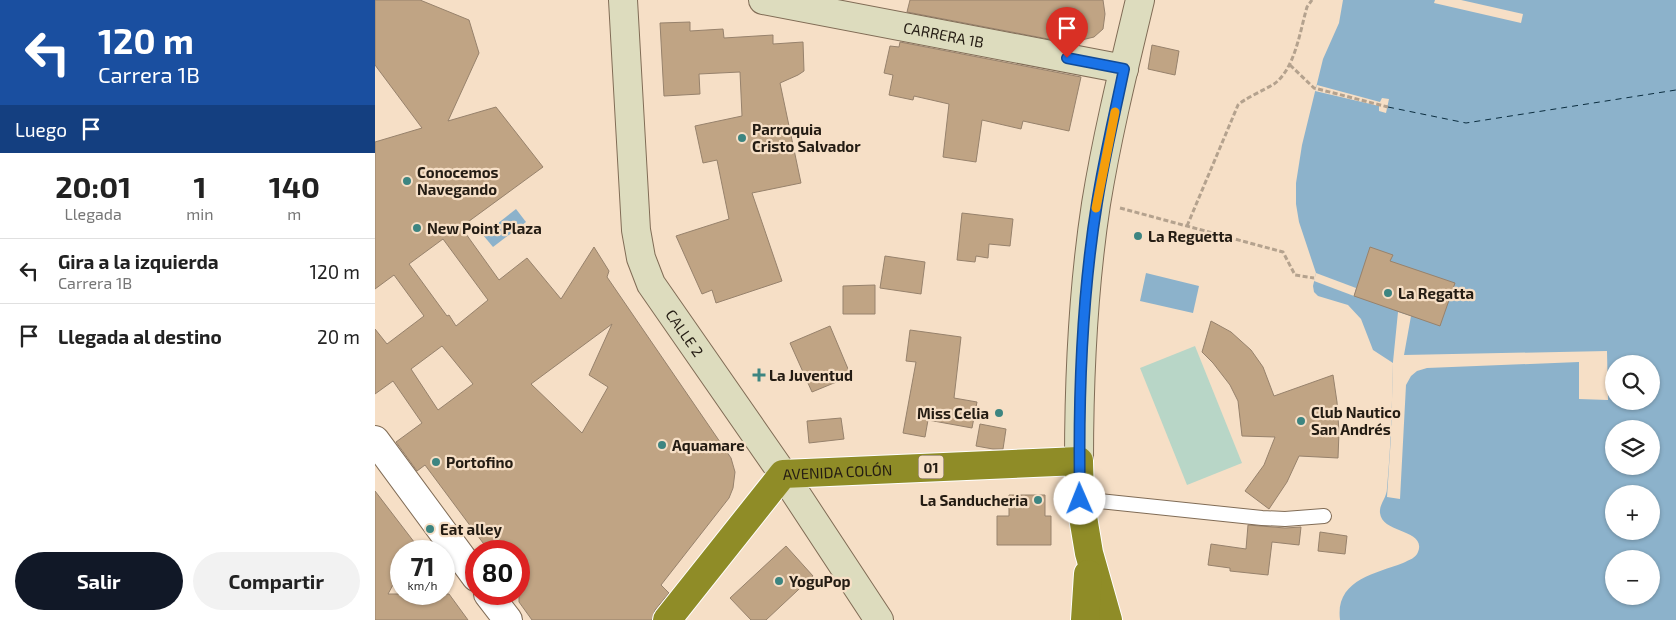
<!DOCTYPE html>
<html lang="es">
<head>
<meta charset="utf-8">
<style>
	:root { --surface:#fff; --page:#f2f2f2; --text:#222; --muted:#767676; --line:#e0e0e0; --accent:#111827 }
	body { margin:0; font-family:"Exo 2",sans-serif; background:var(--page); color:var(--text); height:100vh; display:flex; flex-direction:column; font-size:19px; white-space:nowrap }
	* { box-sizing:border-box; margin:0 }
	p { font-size:16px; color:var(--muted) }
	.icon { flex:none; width:28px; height:28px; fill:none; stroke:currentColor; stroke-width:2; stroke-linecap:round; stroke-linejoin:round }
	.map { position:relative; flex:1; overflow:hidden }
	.panel { display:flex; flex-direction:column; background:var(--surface); width:375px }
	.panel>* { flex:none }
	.banner { background:#1a4fa0; color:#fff; overflow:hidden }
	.fabs { position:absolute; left:1230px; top:355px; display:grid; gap:10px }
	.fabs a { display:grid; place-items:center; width:55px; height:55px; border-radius:50%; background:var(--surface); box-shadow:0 1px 4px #0004; font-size:25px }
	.speed { position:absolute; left:15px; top:540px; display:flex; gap:10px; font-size:25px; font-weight:700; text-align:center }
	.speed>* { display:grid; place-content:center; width:65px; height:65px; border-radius:50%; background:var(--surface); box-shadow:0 1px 4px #0004; line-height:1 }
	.speed small { font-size:12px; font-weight:400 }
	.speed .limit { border:8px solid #d22; background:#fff; color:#111 }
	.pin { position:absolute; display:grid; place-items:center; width:42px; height:42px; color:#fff; margin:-51px -21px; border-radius:50% 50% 50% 0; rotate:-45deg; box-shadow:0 0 5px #0007 }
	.pin .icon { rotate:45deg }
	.me { position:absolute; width:55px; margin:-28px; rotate:359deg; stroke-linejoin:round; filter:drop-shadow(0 0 4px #0008) }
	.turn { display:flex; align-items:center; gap:18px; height:105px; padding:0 15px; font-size:22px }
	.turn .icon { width:65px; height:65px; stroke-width:2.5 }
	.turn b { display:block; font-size:35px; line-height:42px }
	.then { display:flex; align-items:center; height:48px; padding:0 15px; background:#0003; gap:10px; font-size:19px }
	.eta { display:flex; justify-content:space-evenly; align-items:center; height:85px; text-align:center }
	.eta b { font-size:30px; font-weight:700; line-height:35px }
	.action { display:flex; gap:10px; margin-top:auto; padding:10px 15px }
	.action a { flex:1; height:58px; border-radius:30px; background:var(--accent); color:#fff; font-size:20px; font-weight:700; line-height:58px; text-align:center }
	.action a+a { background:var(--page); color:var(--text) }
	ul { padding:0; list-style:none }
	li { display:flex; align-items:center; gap:15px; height:65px; padding:0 15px; border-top:1px solid var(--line) }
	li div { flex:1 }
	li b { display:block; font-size:19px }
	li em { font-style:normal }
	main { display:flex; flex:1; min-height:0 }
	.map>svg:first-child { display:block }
</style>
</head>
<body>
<main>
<section class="panel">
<div class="banner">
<div class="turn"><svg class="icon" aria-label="left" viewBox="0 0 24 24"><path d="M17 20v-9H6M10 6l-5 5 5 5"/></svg><div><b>120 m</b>Carrera 1B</div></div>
<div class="then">Luego<svg class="icon" aria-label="arrive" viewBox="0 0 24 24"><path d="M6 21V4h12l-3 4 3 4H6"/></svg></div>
</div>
<div class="eta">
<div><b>20:01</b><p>Llegada</p></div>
<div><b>1</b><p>min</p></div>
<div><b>140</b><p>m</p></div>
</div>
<ul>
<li><svg class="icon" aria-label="left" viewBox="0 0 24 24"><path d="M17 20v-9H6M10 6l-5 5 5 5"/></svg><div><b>Gira a la izquierda</b><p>Carrera 1B</p></div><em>120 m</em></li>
<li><svg class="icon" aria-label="arrive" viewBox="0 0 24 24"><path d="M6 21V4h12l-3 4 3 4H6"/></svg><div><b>Llegada al destino</b></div><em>20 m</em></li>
</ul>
<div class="action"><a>Salir</a><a>Compartir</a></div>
</section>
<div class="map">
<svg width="1301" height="620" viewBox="0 0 1301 620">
	<rect width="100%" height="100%" fill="#f6dfc6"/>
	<!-- green -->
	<path fill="#b8d6c7" d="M820 346 867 463 812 485 765 368Z"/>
	<!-- water -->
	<g fill="#8cb2cb" fill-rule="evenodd">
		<path d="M968 0H1301V620H965C960 580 999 574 1028 563 1034 560 1041 558 1043 552 1052 529 1007 534 1005 513 1004 504 1012 498 1012 488 1016 446 1017 405 1018 363L998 350 986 319 973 305 943 296 939 292 938 286 941 273 924 222 921 204V183L927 145 948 59 964 23ZM1239 364H1276V401H1239ZM1239 429H1276V466H1239ZM1239 494H1276V531H1239ZM1239 559H1276V596H1239Z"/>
		<path d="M141 209 151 222 118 247 108 235Z"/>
		<path d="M771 273 824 286 818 313 765 301Z"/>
	</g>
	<!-- pier -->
	<g fill="#f6dfc6">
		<path d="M1060 0H1086L1148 14 1146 23 1059 3Z"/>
		<path d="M942 85 1005 102 1007 98 1014 99 1011 113 1004 111V106L940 91Z"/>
		<path d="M941 273 981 288 979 296 939 281Z"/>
		<path d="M1023 312 1036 316 1029 355 1232 351 1233 400 1204 399V362L1052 368 1042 371 1036 376 1031 385 1025 499 1012 497 1016 436 1018 362Z"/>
	</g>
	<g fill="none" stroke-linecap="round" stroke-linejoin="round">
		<!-- ferry -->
		<path stroke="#0b2d3f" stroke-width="1" stroke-dasharray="6 5" stroke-linecap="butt" d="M1013 107 1091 123 1301 90"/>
	</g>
	<!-- building -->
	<g fill="#c0a484" stroke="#97826c" fill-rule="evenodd">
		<path d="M0 0H45L94 20 104 53 73 121 121 107 168 167 86 227 124 280 152 258 186 299 219 247 234 271 232 277 356 458 360 472 358 488 354 498 286 585 294 593 280 610 277 620H157L144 602V551H114L50 465 42 471 21 442 47 423 18 381 0 394V329L12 344 49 316 19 275 0 289V142L47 128 0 65ZM68 239 113 300 81 326 74 315 72 316 34 264ZM237 324 214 375 233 387 207 433 156 384ZM67 346 98 384 63 410 36 369Z"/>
		<path d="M535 0H728L730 14 728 29 719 37 694 43 532 12Z"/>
		<path d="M315 22V31L348 29 349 38 398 35V44L428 42 429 71 423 75 405 83 426 183 377 193 407 281 341 303 337 290 327 294 301 236 354 219 342 160 328 163 320 126 367 116 365 72 324 74 325 94 289 96 285 23Z"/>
		<path d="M525 42 706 77 694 131 648 121 646 129 607 120 601 162 568 157 574 104 539 96 538 100 514 95 518 75 509 73 515 46 524 47Z"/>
		<path d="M777 45 804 51 800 75 773 69Z"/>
		<path d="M587 213 638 219 635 246 614 244 613 258 601 256 600 262 582 260Z"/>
		<path d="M995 247 1018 255 1015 261 1080 283 1065 326 979 296Z"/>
		<path d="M510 256 550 262 546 294 505 288Z"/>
		<path d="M500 285V314H468V286Z"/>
		<path d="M836 321 856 332 876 350 888 367 899 396 958 375 962 402 964 432 963 458 924 456 912 482 894 509 870 491 889 465 900 437 867 436 863 401 855 385 838 363 827 352Z"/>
		<path d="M455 326 476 376 437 392 415 343Z"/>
		<path d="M535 330 586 337 579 398 602 402 597 428 553 420 550 437 528 433 541 362 531 361Z"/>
		<path d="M466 418 469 439 434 443 432 421Z"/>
		<path d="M605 424 631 429 628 449H618L601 446Z"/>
		<path d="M0 491 46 551H26V570L13 594H74L93 620H0Z"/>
		<path d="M634 495H670V516H676V545H622V516H634Z"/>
		<path d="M873 525 910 528 926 527 924 545 897 542 893 575 855 571V568L833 565 836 544 871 549Z"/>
		<path d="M945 532 972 536 970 554 943 551Z"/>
		<path d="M411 546 438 576 391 620H376L355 598Z"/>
	</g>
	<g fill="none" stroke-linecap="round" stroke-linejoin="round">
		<defs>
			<path id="lane" d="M705 499 887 518 910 519 949 516"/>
			<g id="street">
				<path d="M0 440 101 577"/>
				<path d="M113 594 133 620"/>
			</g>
			<g id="secondary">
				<path id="s1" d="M248 0 261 230 266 258 276 284 408 474 504 620"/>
				<path id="s2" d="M388 0 749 69"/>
				<path d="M704 461C704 375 708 289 721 204 732 136 749 67 765 0"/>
			</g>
			<g id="highway">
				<path id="s3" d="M292 620 408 474 704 461 705 499 714 553 733 620"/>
				<path d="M710 620 713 574"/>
			</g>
		</defs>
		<!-- lane casing -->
		<use href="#lane" stroke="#806c56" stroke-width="16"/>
		<!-- street casing -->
		<use href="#street" stroke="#806c56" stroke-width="30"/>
		<!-- secondary casing -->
		<use href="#secondary" stroke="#806c56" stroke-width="30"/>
		<!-- highway casing -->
		<use href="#highway" stroke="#fff" stroke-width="30"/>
		<!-- path -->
		<g stroke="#b4a28e" stroke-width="3" stroke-dasharray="5 2.5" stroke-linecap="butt">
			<path d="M915 65 939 88 1013 107"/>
			<path d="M745 208 908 252 920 275 939 278"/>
			<path d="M812 226 863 105C867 100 891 89 899 84 920 69 925 31 932 7L937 0"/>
		</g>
		<!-- lane -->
		<use href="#lane" stroke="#fff" stroke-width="14"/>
		<!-- street -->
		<use href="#street" stroke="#fff" stroke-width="28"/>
		<!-- secondary -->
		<use href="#secondary" stroke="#dddcbe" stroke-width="28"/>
		<!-- highway -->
		<use href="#highway" stroke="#8f8c27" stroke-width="28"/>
	</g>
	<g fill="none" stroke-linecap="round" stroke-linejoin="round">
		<defs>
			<path id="route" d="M692 58 749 69C740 113 729 158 722 203 706 301 703 400 705 499"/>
		</defs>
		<!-- route casing -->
		<use href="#route" stroke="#114b97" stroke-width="12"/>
		<!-- route -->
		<use href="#route" stroke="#1a73e8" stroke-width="9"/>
		<!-- slow -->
		<path stroke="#f59e0b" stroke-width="9" d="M721 208 740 112"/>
	</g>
	<!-- markers -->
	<g fill="#3d8581" stroke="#f6dfc6" stroke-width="2">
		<circle cx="367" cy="138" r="5"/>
		<circle cx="32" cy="181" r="5"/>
		<circle cx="42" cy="228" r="5"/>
		<circle cx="763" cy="236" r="5"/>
		<circle cx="1013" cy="293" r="5"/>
		<path d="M381.5 367.5h5v5h5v5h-5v5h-5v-5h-5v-5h5z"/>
		<circle cx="624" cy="413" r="5"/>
		<circle cx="926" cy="421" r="5"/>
		<circle cx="287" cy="445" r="5"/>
		<circle cx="61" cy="462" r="5"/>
		<circle cx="663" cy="500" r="5"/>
		<circle cx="55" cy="529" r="5"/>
		<circle cx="404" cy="581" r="5"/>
	</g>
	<g text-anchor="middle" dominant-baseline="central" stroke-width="4.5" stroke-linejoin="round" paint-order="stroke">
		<!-- shield labels -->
		<rect fill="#f6dfc6" stroke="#635649" stroke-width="1" x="543.5" y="455.5" width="25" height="23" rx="4"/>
		<g font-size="14" font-weight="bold" fill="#241c13">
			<text x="556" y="467">01</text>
		</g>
		<!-- street labels -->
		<g font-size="15" fill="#241c13" stroke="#f6dfc6">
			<text stroke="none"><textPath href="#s2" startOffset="184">CARRERA 1B</textPath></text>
			<text stroke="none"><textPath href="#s1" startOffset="346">CALLE 2</textPath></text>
			<text stroke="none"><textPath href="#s3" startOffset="241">AVENIDA COLÓN</textPath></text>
		</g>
		<!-- poi labels -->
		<g font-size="15" font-weight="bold" fill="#241c13" stroke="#f6dfc6" text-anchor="start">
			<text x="377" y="129">Parroquia<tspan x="377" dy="17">Cristo Salvador</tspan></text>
			<text x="42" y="172">Conocemos<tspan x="42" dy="17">Navegando</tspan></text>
			<text x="52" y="228">New Point Plaza</text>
			<text x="773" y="236">La Reguetta</text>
			<text x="1023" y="293">La Regatta</text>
			<text x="394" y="375">La Juventud</text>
			<text x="936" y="412">Club Nautico<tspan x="936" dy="17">San Andrés</tspan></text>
			<text x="614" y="413" text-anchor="end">Miss Celia</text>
			<text x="297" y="445">Aquamare</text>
			<text x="71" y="462">Portofino</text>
			<text x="653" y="500" text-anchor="end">La Sanducheria</text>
			<text x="65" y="529">Eat alley</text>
			<text x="414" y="581">YoguPop</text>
		</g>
	</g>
</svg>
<div class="fabs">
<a><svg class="icon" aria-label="search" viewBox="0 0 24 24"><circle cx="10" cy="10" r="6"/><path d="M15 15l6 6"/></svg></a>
<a><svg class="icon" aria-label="layers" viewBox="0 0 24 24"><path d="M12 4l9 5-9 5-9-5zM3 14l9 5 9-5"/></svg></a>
<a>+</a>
<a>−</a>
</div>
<div class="speed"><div>71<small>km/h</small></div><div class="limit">80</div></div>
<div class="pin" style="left:692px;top:58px;background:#d93025"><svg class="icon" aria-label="arrive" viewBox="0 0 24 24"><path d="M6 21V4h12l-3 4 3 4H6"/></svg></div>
<svg class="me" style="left:705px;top:499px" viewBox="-20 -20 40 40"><circle r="19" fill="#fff"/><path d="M0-13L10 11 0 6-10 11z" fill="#1a73e8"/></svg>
</div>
</main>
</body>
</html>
